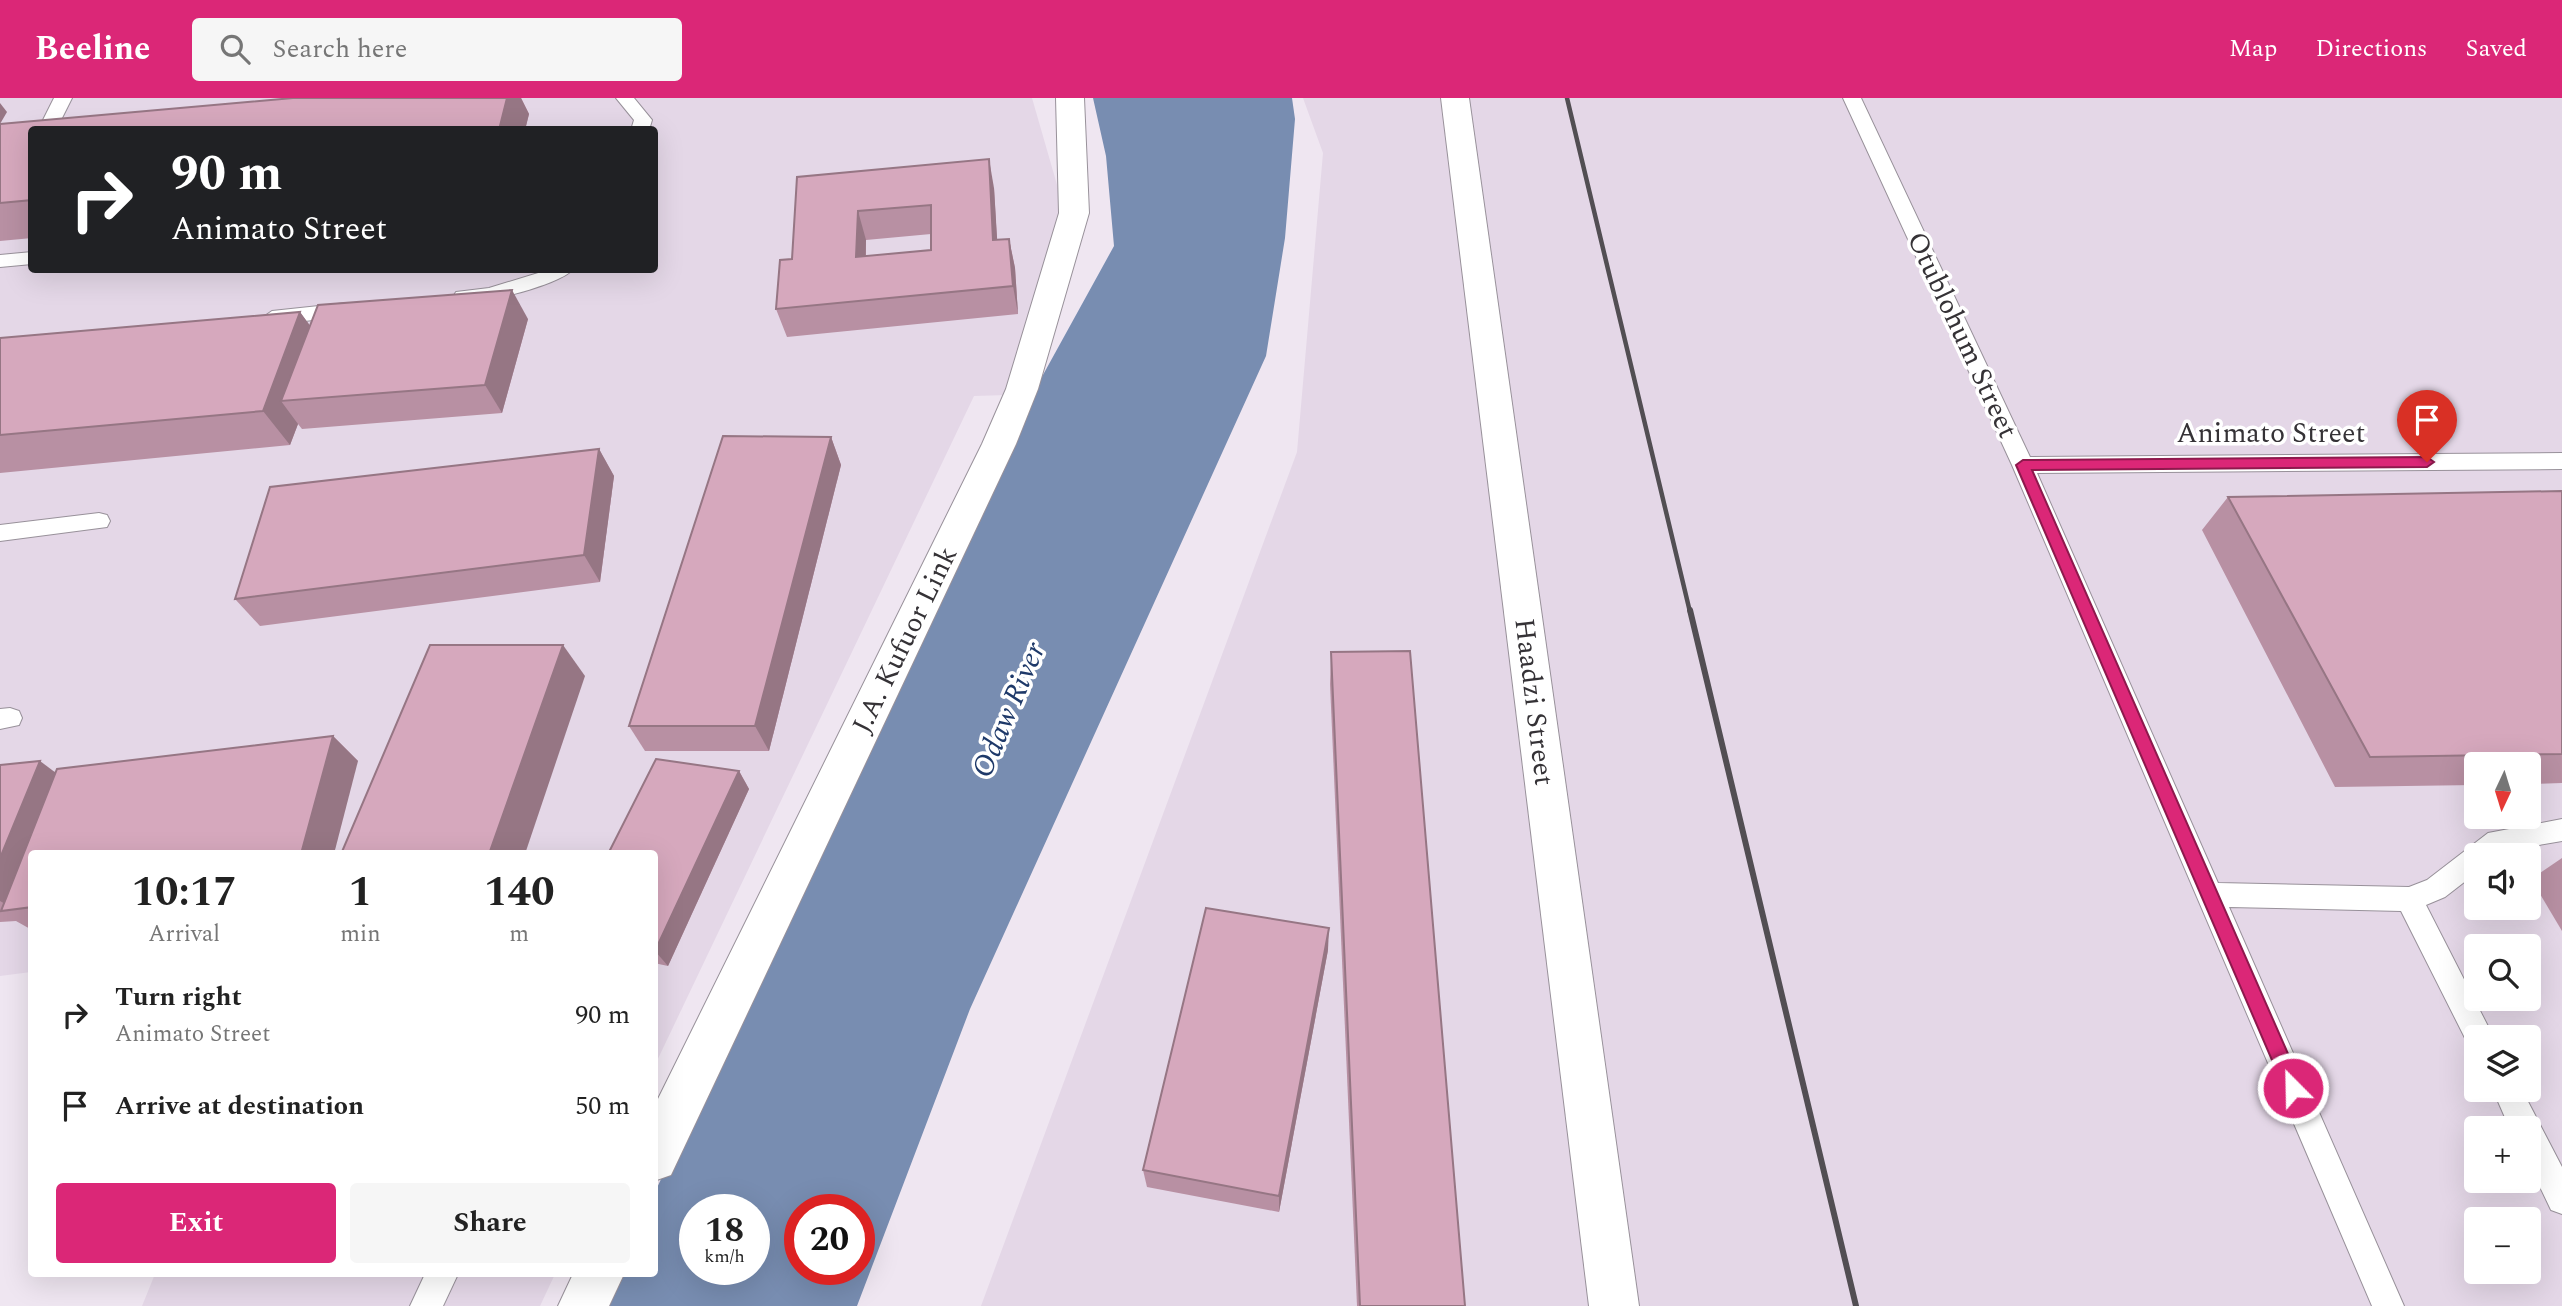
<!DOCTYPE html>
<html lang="en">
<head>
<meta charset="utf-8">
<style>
	:root { --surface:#fff; --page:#f6f6f6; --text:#222; --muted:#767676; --accent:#db2777 }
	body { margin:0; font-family:Spectral,serif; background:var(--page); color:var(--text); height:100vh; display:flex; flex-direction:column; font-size:26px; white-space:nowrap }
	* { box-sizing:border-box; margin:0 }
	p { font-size:23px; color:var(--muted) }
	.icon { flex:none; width:38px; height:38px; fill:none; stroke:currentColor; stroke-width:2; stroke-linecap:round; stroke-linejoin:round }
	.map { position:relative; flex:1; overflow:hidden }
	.drawer { position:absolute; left:28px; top:752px; width:630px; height:427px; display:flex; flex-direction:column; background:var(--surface); border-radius:7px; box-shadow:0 7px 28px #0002 }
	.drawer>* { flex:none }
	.top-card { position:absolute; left:28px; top:28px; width:630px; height:147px; border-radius:7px; box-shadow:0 7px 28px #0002; background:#202124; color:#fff; overflow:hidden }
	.needle { width:46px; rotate:184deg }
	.buttons { position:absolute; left:2464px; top:654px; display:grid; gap:14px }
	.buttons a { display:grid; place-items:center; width:77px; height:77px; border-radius:7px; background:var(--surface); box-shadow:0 7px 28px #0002; font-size:35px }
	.speed { position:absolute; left:679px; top:1096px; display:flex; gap:14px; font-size:35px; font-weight:700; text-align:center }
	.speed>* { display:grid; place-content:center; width:91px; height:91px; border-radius:50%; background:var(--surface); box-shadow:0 7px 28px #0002; line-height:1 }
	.speed small { font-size:18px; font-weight:400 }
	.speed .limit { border:10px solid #d22; background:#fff; color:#111 }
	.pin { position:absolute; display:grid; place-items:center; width:60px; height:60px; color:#fff; margin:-72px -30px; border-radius:50% 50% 50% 0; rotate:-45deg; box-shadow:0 0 7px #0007 }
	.pin .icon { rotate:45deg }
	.me { position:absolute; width:77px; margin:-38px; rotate:337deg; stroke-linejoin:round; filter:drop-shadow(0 0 5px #0008) }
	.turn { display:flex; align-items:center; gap:24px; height:147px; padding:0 28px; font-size:32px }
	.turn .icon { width:91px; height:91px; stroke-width:2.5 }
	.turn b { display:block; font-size:49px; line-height:60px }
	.eta { display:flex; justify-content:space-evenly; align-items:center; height:119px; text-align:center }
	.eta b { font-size:42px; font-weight:700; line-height:49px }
	.primary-button { display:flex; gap:14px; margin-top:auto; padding:14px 28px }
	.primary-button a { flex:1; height:80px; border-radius:7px; background:var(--accent); color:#fff; font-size:28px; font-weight:700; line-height:80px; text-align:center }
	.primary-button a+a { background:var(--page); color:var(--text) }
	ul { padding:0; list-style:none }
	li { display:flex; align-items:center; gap:21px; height:91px; padding:0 28px }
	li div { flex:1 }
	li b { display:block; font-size:26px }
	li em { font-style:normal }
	header { display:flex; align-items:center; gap:42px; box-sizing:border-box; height:98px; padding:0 35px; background:var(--accent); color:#fff }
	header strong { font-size:33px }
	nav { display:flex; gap:38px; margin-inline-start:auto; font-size:24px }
	.search { width:490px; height:63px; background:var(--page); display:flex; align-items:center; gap:18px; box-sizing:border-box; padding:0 24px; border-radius:7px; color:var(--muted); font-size:26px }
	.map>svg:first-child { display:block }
</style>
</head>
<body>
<header>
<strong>Beeline</strong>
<div class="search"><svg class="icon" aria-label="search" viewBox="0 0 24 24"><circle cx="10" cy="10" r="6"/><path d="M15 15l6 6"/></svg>Search here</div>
<nav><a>Map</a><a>Directions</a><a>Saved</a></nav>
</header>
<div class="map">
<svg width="2562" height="1208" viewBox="0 0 2562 1208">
	<rect width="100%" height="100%" fill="#efe6f1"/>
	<!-- built -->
	<g fill="#e4d7e7" fill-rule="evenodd">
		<path d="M0 0H1032L1066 118 1007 297 974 298 655 967 654 756H32L31 874 0 878ZM32 32H654V172H32Z"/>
		<path d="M1303 0H2562V1208H981L1297 354 1323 55ZM2476 667H2529V719H2476ZM2476 758H2529V810H2476ZM2476 849H2529V901H2476ZM2476 940H2529V992H2476ZM2476 1031H2529V1083H2476ZM2476 1122H2529V1174H2476Z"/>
		<path d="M155 1176H555L540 1208H142Z"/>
	</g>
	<!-- water -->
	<path fill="#788db1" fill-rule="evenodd" d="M1093 0H1292L1295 21 1285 140 1266 258 970 911 857 1208H600L615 1176H654L655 1094 1022 315 1114 148 1106 58ZM695 1111H754V1171H695ZM800 1111H859V1171H800Z"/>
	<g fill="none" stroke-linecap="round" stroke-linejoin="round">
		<defs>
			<g id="service">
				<path d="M54 0H72L56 32H38Z"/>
				<path d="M616 0H634L652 22 649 32H631L634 22Z"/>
				<path d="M1843 0H1861L2030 359 2562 355V371L2037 375 2218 785 2409 789 2427 782 2488 735 2562 721V743L2503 753 2498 758H2476V775L2445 799 2426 807 2494 940H2476V952L2470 950 2401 813 2229 809 2404 1208H2372L2012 367Z"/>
				<path d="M32 154V166L0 169V157Z"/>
				<path d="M548 172H572C562 186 463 214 453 199L456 194 489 190Z"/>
				<path d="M347 205 354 207 357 212 354 217 272 227 262 220 272 213Z"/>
				<path d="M99 415 107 417 110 423 107 429 0 443V427Z"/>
				<path d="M10 610 19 613 22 620 19 627 0 631V611Z"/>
				<path d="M2493 992H2522L2562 1069V1116L2551 1112 2529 1066V1031H2510Z"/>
				<path d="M425 1176H458L443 1208H410Z"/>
			</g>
			<g id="minor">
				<path d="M1056 0H1084L1089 115 1038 291 1016 346 671 1077 654 1083V1009L982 346 1006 291 1059 115Z"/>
				<path d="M1441 0H1469L1639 1208H1589Z"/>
				<path d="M573 1176H624L609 1208H558Z"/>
			</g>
		</defs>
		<!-- service casing -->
		<use href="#service" stroke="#98919a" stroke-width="2"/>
		<!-- minor casing -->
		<use href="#minor" stroke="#98919a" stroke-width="2"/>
		<!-- service -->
		<use href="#service" fill="#fff" fill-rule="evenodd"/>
		<!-- minor -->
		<use href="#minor" fill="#fff" fill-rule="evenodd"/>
		<!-- rail-far1 -->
		<path stroke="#524e53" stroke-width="4.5" d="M1567 0 1690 514"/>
		<!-- rail -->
		<path stroke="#524e53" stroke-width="6" d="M1690 512 1856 1208"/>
	</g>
	<!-- wall -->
	<g fill="#b890a3" fill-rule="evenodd">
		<path d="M293 0H521L529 16 525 32H32V140L0 143V26Z"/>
		<path d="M797 79 994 90 997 142 1009 141 1015 170 1018 216 787 239 776 211 792 161ZM931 136V152L866 158V142Z"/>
		<path d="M300 214 310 228 528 221 502 315 302 331 298 326 290 347 0 375V240Z"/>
		<path d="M831 339 841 367 769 653H645L629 628Z"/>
		<path d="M599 351 614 378 600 484 260 528 235 501Z"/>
		<path d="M2562 393V685L2529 686V667H2476V687L2335 689 2202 432 2228 399Z"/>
		<path d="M1331 554 1465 1208H1357L1330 586Z"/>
		<path d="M333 638 358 663 32 756V832L16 823 0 824V667L56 674Z"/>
		<path d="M739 673 749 691 668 868 654 865V756Z"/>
		<path d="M2562 760V833L2531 781Z"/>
		<path d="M1328 852 1279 1114 1147 1089 1143 1072Z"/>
	</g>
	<!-- shaded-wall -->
	<g fill="#967684">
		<path d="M507 0H521L529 16 525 32H499Z"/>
		<path d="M0 5 7 14 0 26Z"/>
		<path d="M989 61 994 90 999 171 993 142Z"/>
		<path d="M858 113 866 142 865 188 856 159Z"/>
		<path d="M1009 141 1015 170 1018 216 1013 188Z"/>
		<path d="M512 192 528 221 502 315 485 287Z"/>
		<path d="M300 214 325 248 281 303 298 326 290 347 263 313Z"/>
		<path d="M831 339 841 367 769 653 755 628Z"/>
		<path d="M599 351 614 378 600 484 584 457Z"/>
		<path d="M563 547 585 578 525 756H489Z"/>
		<path d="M333 638 358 663 334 756H301Z"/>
		<path d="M40 663 80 693 14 811 0 803V760Z"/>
		<path d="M739 673 749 691 668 868 655 853Z"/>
		<path d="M1329 830 1328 852 1279 1114V1098Z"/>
	</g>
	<!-- building -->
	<g fill="#d6a8bd" stroke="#967684" stroke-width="2" fill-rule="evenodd">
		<path d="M293 0H507L499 32H32V102L0 105V26Z"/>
		<path d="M989 61 993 142 1009 141 1013 188 776 211 780 162 792 161 797 79ZM931 107V152L856 159 858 113Z"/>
		<path d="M512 192 485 287 281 303 318 207Z"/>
		<path d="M300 214 263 313 0 337V240Z"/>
		<path d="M723 338 831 339 755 628H629Z"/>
		<path d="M599 351 584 457 235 501 270 389Z"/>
		<path d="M2562 393V656L2370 659 2228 399Z"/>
		<path d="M430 547H563L489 756H341Z"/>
		<path d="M1410 553 1465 1208H1360L1331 554Z"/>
		<path d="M333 638 301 756H32V809L1 813 57 671Z"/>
		<path d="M656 661 739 673 655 853 654 756H608Z"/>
		<path d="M40 663 0 760V667Z"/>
		<path d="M1206 810 1329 830 1279 1098 1143 1072Z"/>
	</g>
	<!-- route -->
	<path fill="#db2777" stroke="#8e194d" stroke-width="2" d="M2427 359 2434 364 2427 369 2032 372 2303 990 2300 997 2293 1000 2287 997 2016 367 2023 362Z"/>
	<g text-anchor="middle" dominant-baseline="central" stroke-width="7" stroke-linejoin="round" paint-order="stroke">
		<!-- street labels -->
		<g font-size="28" fill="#353236" stroke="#fff">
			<text transform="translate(1962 237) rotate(65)">Otublohum Street</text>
			<text x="2271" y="335">Animato Street</text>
			<text transform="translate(905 542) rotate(-64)">J.A. Kufuor Link</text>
			<text transform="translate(1534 604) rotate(83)">Haadzi Street</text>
		</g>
		<!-- water labels -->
		<g font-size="30" font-style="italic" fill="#1e3969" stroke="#fff">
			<text transform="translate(1009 612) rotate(-67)">Odaw River</text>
		</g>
	</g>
</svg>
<div class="buttons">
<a><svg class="needle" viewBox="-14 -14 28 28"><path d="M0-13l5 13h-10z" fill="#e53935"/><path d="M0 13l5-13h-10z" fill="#767676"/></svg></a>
<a><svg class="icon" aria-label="sound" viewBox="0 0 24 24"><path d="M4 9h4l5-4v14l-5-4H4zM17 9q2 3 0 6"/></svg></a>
<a><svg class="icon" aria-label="search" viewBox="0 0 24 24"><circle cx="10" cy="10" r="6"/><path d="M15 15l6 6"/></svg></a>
<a><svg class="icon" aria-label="layers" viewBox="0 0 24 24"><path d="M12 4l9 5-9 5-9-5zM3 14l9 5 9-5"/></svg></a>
<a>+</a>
<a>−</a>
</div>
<div class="speed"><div>18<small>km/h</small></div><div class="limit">20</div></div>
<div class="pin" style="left:2427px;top:364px;background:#d93025"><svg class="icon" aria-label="arrive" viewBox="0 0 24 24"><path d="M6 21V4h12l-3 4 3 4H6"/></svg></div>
<svg class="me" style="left:2293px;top:990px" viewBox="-20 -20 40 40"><circle r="17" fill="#db2777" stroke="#fff" stroke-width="3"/><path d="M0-11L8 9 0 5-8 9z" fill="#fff"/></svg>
<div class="top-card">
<div class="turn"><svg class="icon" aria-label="right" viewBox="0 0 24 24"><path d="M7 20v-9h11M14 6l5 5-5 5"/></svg><div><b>90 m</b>Animato Street</div></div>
</div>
<section class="drawer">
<div class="eta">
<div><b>10:17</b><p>Arrival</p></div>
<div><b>1</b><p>min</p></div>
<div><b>140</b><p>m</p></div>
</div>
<ul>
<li><svg class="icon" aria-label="right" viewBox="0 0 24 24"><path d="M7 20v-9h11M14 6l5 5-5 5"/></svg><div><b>Turn right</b><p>Animato Street</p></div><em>90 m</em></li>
<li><svg class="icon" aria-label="arrive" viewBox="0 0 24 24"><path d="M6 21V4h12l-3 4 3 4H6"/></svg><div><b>Arrive at destination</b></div><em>50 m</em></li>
</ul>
<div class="primary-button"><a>Exit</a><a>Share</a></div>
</section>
</div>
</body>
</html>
